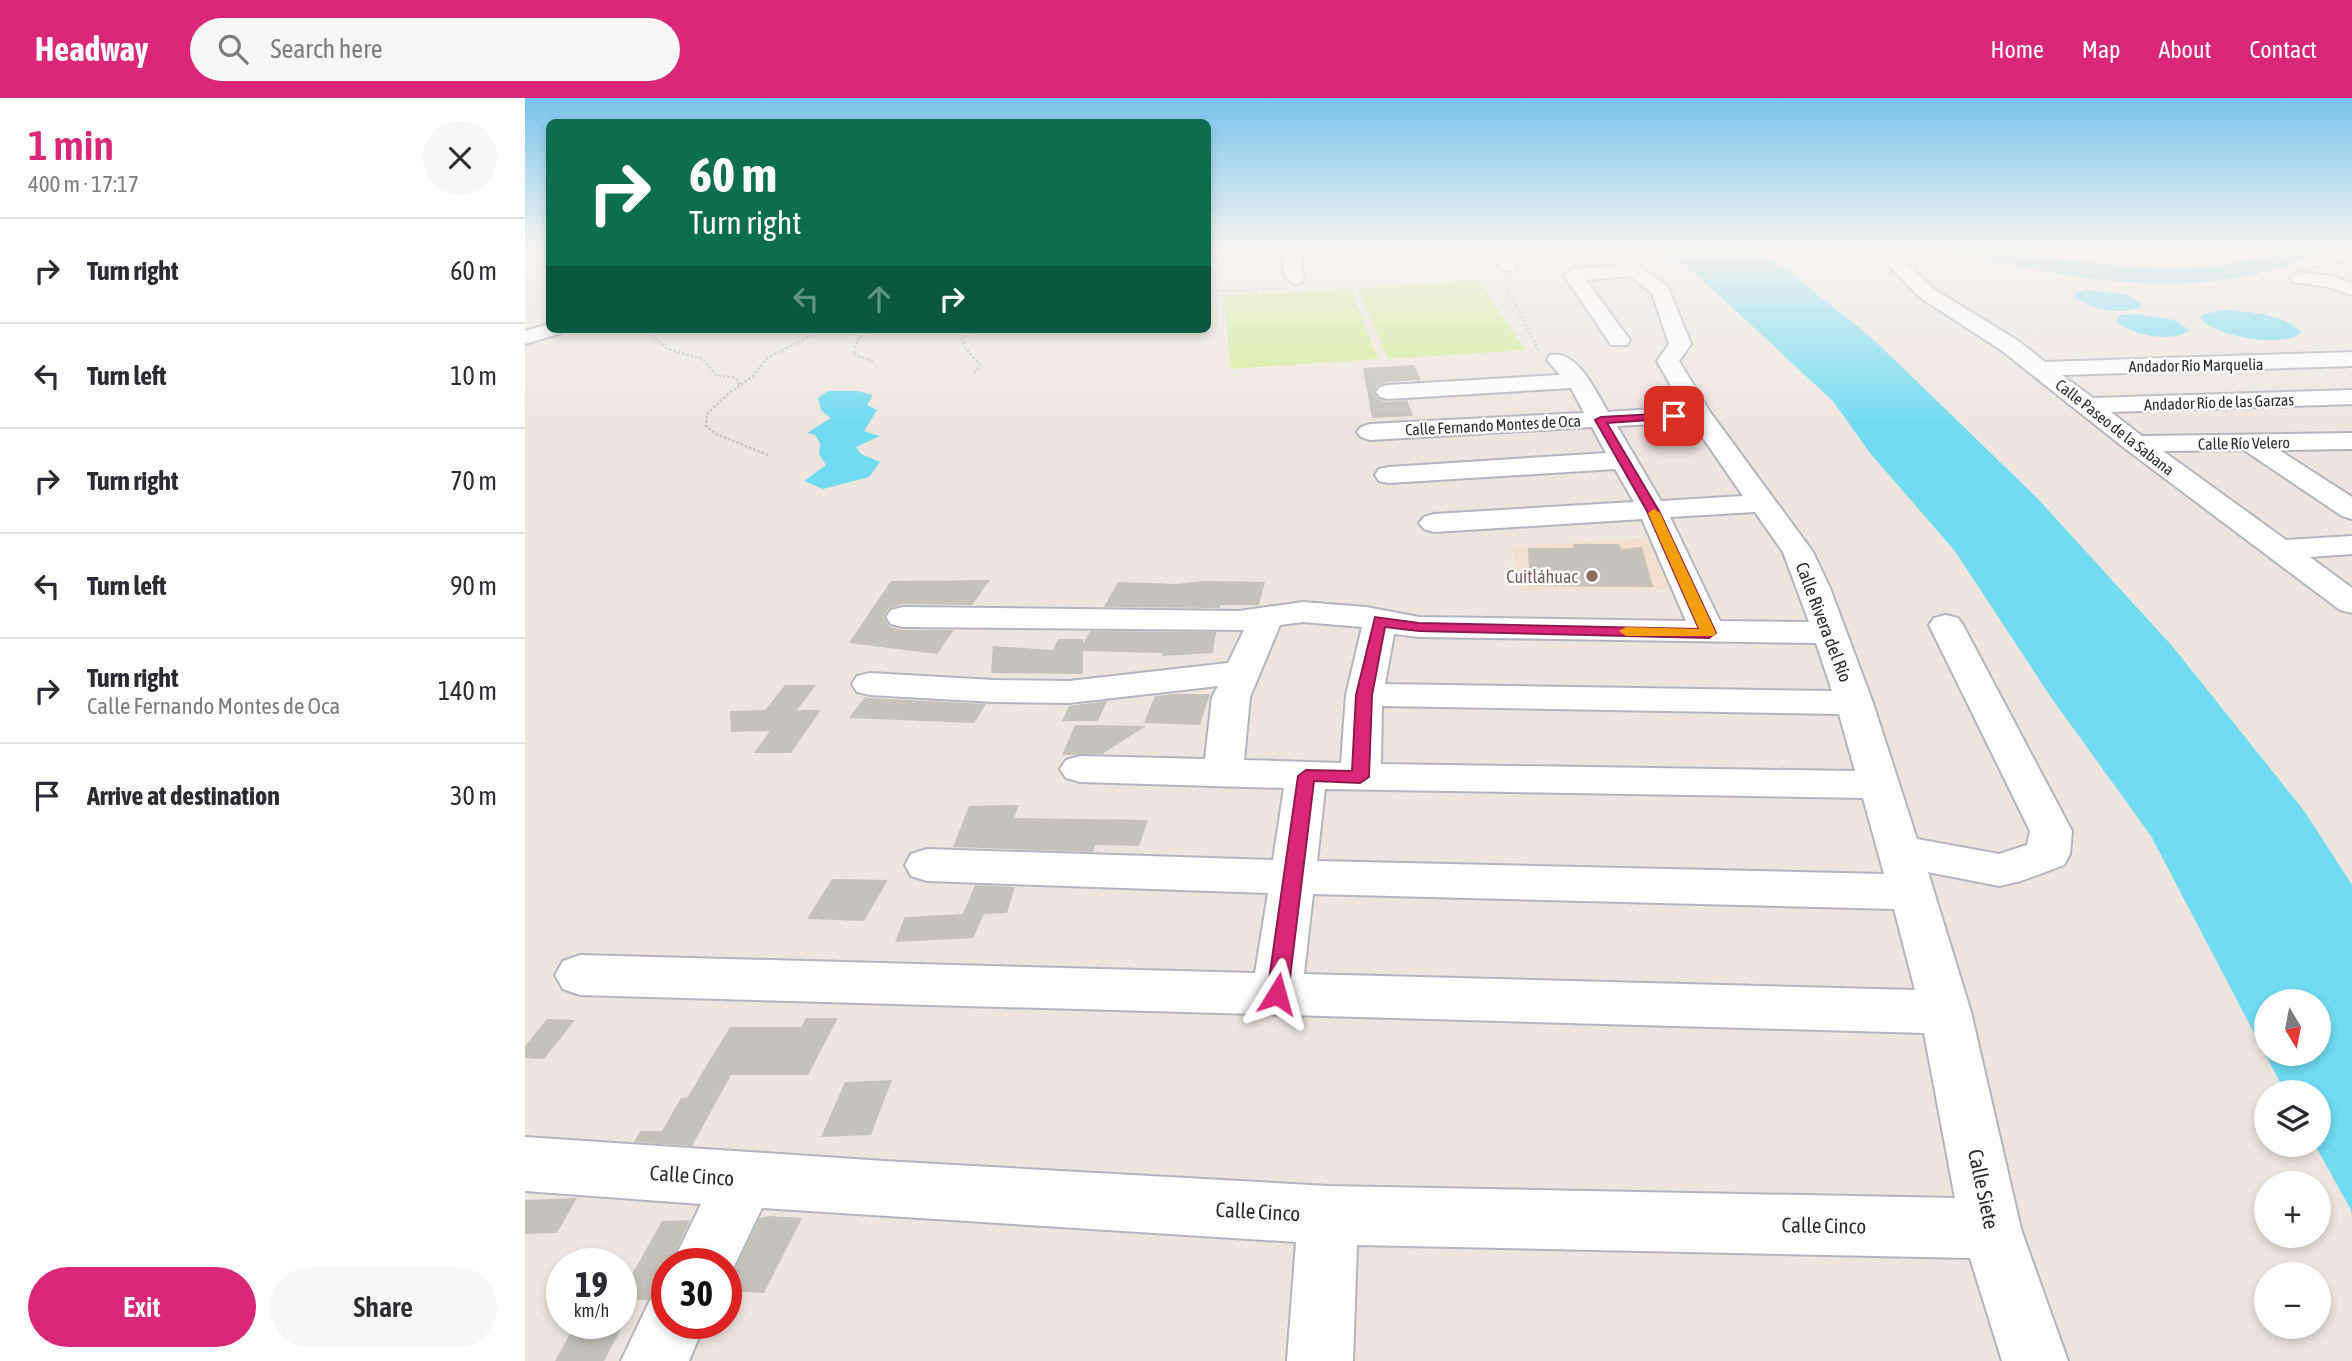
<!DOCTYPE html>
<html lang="en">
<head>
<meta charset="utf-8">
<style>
	:root { --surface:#fff; --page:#f7f7f7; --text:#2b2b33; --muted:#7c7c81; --line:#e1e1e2; --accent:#db2777 }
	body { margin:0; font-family:"Asap Condensed",sans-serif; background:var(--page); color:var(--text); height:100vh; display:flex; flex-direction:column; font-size:26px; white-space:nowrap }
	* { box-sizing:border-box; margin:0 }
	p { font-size:23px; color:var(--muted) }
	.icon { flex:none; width:38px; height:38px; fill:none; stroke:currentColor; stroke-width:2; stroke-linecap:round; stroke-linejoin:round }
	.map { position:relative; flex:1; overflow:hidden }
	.side { display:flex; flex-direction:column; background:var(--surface); width:525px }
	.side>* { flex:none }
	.hud { position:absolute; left:21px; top:21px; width:665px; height:214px; border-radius:10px; box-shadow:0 4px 10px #0003; background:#0b6e4f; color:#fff; overflow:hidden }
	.needle { width:46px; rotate:170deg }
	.controls { position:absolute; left:1729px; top:891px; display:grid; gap:14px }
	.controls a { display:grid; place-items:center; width:77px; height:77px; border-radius:50%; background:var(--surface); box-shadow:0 4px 10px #0003; font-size:35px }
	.speed { position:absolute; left:21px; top:1150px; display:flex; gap:14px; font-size:35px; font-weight:700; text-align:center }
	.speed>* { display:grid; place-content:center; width:91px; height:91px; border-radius:50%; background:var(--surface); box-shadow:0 4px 10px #0003; line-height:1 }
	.speed small { font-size:18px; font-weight:400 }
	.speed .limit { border:10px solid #d22; background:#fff; color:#111 }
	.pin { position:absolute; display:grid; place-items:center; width:60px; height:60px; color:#fff; margin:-30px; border-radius:14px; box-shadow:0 4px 10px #0006 }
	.me { position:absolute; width:77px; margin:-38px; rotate:8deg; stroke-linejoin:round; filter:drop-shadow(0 0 5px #0008) }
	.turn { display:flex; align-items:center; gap:24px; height:147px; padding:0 28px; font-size:32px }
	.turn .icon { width:91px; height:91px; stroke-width:2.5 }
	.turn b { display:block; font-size:49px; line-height:60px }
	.lanes { display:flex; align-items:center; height:66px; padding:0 28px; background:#0003; justify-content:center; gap:35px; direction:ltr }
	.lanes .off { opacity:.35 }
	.round { display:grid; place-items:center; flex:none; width:74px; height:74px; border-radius:37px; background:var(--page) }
	.overview { display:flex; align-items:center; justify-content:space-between; height:119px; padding:0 28px }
	h1 { font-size:42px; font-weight:600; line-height:52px; color:var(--accent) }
	.primary-button { display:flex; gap:14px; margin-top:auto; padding:14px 28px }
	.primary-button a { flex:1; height:80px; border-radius:42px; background:var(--accent); color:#fff; font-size:28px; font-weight:600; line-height:80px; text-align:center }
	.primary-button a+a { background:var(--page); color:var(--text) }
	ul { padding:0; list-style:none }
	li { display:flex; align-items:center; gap:21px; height:105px; padding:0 28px; border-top:2px solid var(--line) }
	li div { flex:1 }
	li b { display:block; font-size:26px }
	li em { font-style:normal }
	header { display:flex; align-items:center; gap:42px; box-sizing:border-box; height:98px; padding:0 35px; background:var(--accent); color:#fff }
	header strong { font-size:33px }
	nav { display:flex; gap:38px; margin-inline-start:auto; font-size:24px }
	.search { width:490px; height:63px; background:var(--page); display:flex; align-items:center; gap:18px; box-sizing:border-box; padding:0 24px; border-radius:38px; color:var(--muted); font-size:26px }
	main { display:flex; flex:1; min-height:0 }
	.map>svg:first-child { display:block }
</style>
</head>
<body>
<header>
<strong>Headway</strong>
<div class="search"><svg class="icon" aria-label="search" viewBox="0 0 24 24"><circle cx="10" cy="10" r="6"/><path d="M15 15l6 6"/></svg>Search here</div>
<nav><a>Home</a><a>Map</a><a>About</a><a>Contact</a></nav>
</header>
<main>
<section class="side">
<div class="overview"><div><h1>1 min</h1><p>400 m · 17:17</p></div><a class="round"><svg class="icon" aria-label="close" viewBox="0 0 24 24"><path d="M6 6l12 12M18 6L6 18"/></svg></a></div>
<ul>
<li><svg class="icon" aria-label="right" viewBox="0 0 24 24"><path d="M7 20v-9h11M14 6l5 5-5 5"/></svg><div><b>Turn right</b></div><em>60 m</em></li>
<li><svg class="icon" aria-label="left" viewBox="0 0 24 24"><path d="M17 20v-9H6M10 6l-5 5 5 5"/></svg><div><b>Turn left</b></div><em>10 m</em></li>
<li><svg class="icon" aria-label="right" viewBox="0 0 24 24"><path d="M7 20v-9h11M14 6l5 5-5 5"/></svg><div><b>Turn right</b></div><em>70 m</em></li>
<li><svg class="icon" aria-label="left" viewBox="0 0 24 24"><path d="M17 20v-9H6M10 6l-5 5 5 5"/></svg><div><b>Turn left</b></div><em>90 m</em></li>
<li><svg class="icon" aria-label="right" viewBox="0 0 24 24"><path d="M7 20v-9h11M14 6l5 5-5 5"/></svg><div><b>Turn right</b><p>Calle Fernando Montes de Oca</p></div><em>140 m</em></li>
<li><svg class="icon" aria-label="arrive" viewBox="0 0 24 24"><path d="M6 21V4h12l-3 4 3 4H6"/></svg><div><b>Arrive at destination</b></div><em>30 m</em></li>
</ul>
<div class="primary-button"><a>Exit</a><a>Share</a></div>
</section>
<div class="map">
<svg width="1827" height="1263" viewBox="0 0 1827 1263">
	<rect width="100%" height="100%" fill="#eee5de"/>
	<!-- education -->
	<path fill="#efe1cd" d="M1131 440 1144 491 995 492 988 449Z"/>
	<!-- pitch -->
	<g fill="#d0ec95">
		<path d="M953 183 1001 252 863 261 833 190Z"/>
		<path d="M826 191 853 261 706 271 698 198Z"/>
	</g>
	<!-- water -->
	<g fill="#70dbf1" fill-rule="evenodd">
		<path d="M1137 152H1231L1258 169 1348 241 1513 401 1648 549 1780 714 1827 787V1119L1826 1112 1790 1047 1794 1046V994H1760L1626 738 1525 598 1430 453 1345 355 1308 303 1170 175ZM1794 903V956H1741V903Z"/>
		<path d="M1562 192 1604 197 1618 207C1602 219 1563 212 1549 198V195Z"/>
		<path d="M1700 212C1723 214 1759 215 1776 234 1764 252 1686 238 1675 220L1679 216Z"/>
		<path d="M1614 216 1649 222 1665 232C1649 246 1605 237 1591 223L1596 217Z"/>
		<path d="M303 293H332L348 297 342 307 352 312 339 333 355 338 331 349 336 356 355 364 344 379 298 391 279 383 301 367 294 356 295 345 290 337 282 335 306 320 296 312 293 300Z"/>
	</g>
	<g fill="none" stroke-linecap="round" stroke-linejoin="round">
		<!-- river -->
		<path fill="#70dbf1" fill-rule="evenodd" d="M1431 152H1478L1557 164 1645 171 1705 166 1769 152H1805L1802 157C1761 168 1719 181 1676 184 1598 191 1519 173 1442 159L1434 157Z"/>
	</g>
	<!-- building -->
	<g fill="#c6c1b9">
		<path d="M889 267 896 282 862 284 853 287 848 294 853 301 862 304 882 302 888 318 847 320 838 270Z"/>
		<path d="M1048 446H1094L1096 451 1117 449 1128 489 1005 488 1003 450H1049Z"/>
		<path d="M465 482 447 507 378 506 364 510 358 519 365 529 378 532H429L412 556 324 545 366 483Z"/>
		<path d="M679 483 740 484 734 507H695V510L579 509 593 484 652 486Z"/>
		<path d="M565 533 691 534 688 555 637 558 638 555 558 553V576L466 575 468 548 528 552 533 541H558V546Z"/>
		<path d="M260 587H291L272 612H296L266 655H229L245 633 206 634 205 613 240 612Z"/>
		<path d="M650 596H685L675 627 619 625 630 598Z"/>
		<path d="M340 599 345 600 461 606 449 625 324 620Z"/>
		<path d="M582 603 573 623H537L544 608Z"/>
		<path d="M550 627 621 628 577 656 537 657Z"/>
		<path d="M494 707 489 720 623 722 614 748 570 747 568 754 428 749 444 708Z"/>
		<path d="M307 781 363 782 339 823 282 821Z"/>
		<path d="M450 787 490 789 482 815 459 816 448 840 370 844 380 819 438 816Z"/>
		<path d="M281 920H313L283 977H206L167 1048 109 1044 115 1033H137L156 1000H162L205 929H276Z"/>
		<path d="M22 921 50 922 19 961 0 960V948Z"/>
		<path d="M367 982 346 1037 296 1039 320 984Z"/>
		<path d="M52 1100 32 1135 0 1136V1102Z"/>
		<path d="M244 1118 277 1120 239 1195 201 1193V1187L235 1120Z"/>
		<path d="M165 1122 145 1166H142V1193L122 1202H96V1196L137 1123Z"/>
		<path d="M51 1225H99L79 1263H30Z"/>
	</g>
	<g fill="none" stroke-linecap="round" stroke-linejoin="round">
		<defs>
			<g id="minor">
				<path d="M682 152H696L688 165 682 166Z"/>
				<path d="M761 152H778L776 171 779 180 777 184 770 186 761 180 758 171Z"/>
				<path d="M965 152H981L992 169 989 173H977Z"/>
				<path d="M1074 152H1093L1143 189 1166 246 1154 263 1185 314 1288 454 1305 490 1348 605 1392 741 1474 756 1502 747 1505 733 1404 527 1409 520 1421 517 1433 520 1438 527 1547 733 1545 756 1539 767 1496 783 1474 788 1403 774 1446 914 1496 1131 1543 1263H1477L1445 1160 832 1147 828 1263H762L771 1144 237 1110 201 1185V1166H147L176 1106 0 1093V1039L359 1063 803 1088 1430 1100 1399 935 55 897 38 891 30 877 38 863 55 857 730 875 743 795 402 783 386 778 380 767 386 756 402 751 748 762 759 690 555 684 541 680 535 671 541 662 555 658 680 661 687 599 693 588 544 605 469 604 345 597 332 594 327 586 332 578 345 575 469 582 544 583 703 565 719 532 378 529 366 526 361 519 366 512 378 509 714 513 778 504 841 509 894 519 1161 523 1117 421 909 434 899 431 894 425 899 419 909 416 1109 404 1090 371 864 385 854 383 850 377 854 371 864 369 1081 355 1067 329 845 342 836 339 832 334 836 329 845 326 1059 315 1046 290 863 301 855 299 851 294 855 289 863 287 1035 277 1022 262 1025 257C1052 251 1071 294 1083 314L1158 309 1132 263 1144 246 1127 195 1105 178 1061 182 1105 242 1102 247H1086L1039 177 1048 171 1092 168ZM1167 324 1218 398 1136 403 1092 328ZM1230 414 1258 454 1284 524 1195 523 1145 419ZM778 524 837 529 821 597 816 665 719 662 725 599 755 527ZM869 536 894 539 1291 545 1307 593 860 586ZM857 608 1314 616 1330 673 856 666ZM800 691 1338 700 1359 776 792 763ZM788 796 1369 811 1390 892 779 876Z"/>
				<path d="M1348 152H1367L1410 192 1492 242 1520 264 1827 254V268L1537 277 1568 300 1827 292V306L1586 314 1617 338 1827 335V351L1754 352 1827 399V421L1817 418 1719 352 1638 353 1761 442 1827 438V456L1785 459 1827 490V515L1815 512 1602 352 1476 252 1396 200Z"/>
				<path d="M1823 152H1827V161L1777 171 1768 166 1771 162Z"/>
				<path d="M1775 174 1806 178 1827 185V197L1803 189 1768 184 1766 180Z"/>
				<path d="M24 226V231H39L36 235 0 246V233Z"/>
				<path d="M142 1195V1225H180L164 1263H96L125 1202Z"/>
			</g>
		</defs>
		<!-- minor casing -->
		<use href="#minor" stroke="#b2b6c0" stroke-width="4"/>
		<!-- path -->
		<g stroke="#c4c4c4" stroke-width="2.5" stroke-dasharray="2.5 2" stroke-linecap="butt">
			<path d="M1412 152C1526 173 1643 196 1757 164"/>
			<path d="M980 186 1014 253"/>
			<path d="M682 193 755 191"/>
			<path d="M120 231 143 251 178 261 191 277 211 280 215 288"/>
			<path d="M344 231 333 241 328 256 348 263"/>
			<path d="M448 231 437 241 440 249 455 267 449 275"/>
			<path d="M243 357 191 336 181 328 182 316 204 295 228 278 242 260 299 231"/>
		</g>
		<!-- minor -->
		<use href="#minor" fill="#fff" fill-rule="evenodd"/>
	</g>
	<!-- sky -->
	<linearGradient id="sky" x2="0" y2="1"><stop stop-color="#78c4ec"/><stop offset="0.46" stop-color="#f7f3f0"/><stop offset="1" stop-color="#f7f3f0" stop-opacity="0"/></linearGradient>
	<rect width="1827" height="328" fill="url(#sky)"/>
	<!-- route -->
	<path fill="#db2777" stroke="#8e194d" stroke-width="2" d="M1149 315 1154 318 1153 320 1082 325 1134 413 1191 535 1184 540 894 533 860 529 847 597 844 679 835 685 789 683 763 896 760 902 752 904 745 902 742 896 773 678 781 672 827 673 831 597 850 519 894 525 1174 531 1122 413 1070 322 1076 319Z"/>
	<!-- slow -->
	<path fill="#f59e0b" d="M1129 411 1135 415 1191 535 1189 538H1101L1094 533 1101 529 1174 531 1123 415Z"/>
	<!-- markers -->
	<circle fill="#8d6e63" stroke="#fff" stroke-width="2.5" cx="1067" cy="478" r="7"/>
	<g text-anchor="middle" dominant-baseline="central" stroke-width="5" stroke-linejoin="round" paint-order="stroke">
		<!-- far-street labels -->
		<g font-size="16" fill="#2c2c2c" stroke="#fff">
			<text transform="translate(1671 267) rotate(-1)">Andador Río Marquelia</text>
			<text transform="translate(1694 304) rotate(-2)">Andador Río de las Garzas</text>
			<text transform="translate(968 327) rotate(-3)">Calle Fernando Montes de Oca</text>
			<text transform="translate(1590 329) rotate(38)">Calle Paseo de la Sabana</text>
			<text transform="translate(1719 345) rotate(-1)">Calle Río Velero</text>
		</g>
		<!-- education labels -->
		<g font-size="18" fill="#785e54" stroke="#fff" text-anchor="end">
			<text x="1053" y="478">Cuitláhuac</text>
		</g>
		<!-- street labels -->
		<g font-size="18" fill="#2c2c2c" stroke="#fff">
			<text transform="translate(1299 524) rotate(69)">Calle Rivera del Río</text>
		</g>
		<!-- near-street labels -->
		<g font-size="21" fill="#2c2c2c" stroke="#fff">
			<text transform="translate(167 1077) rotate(4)">Calle Cinco</text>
			<text transform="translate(1459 1091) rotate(78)">Calle Siete</text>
			<text transform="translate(733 1113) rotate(3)">Calle Cinco</text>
			<text transform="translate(1299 1127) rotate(1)">Calle Cinco</text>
		</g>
	</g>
</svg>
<div class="controls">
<a><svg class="needle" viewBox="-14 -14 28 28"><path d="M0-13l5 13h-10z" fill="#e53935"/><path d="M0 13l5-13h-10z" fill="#7c7c81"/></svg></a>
<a><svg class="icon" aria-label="layers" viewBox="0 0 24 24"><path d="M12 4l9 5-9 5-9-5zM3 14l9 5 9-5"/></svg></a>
<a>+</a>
<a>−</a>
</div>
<div class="speed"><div>19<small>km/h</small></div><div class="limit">30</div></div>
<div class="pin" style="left:1149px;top:318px;background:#d93025"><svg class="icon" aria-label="arrive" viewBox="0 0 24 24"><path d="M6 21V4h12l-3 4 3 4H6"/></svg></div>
<svg class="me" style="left:752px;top:896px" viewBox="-20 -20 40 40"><path d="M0-17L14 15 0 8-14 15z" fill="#db2777" stroke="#fff" stroke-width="4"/></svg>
<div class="hud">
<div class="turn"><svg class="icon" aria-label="right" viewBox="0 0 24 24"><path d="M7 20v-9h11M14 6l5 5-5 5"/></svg><div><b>60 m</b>Turn right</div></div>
<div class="lanes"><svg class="icon off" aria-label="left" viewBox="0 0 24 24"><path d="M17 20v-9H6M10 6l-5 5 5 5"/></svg><svg class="icon off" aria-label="ahead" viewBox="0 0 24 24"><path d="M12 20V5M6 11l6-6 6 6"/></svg><svg class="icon" aria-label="right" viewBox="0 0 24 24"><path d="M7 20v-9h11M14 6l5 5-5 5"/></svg></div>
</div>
</div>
</main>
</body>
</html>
